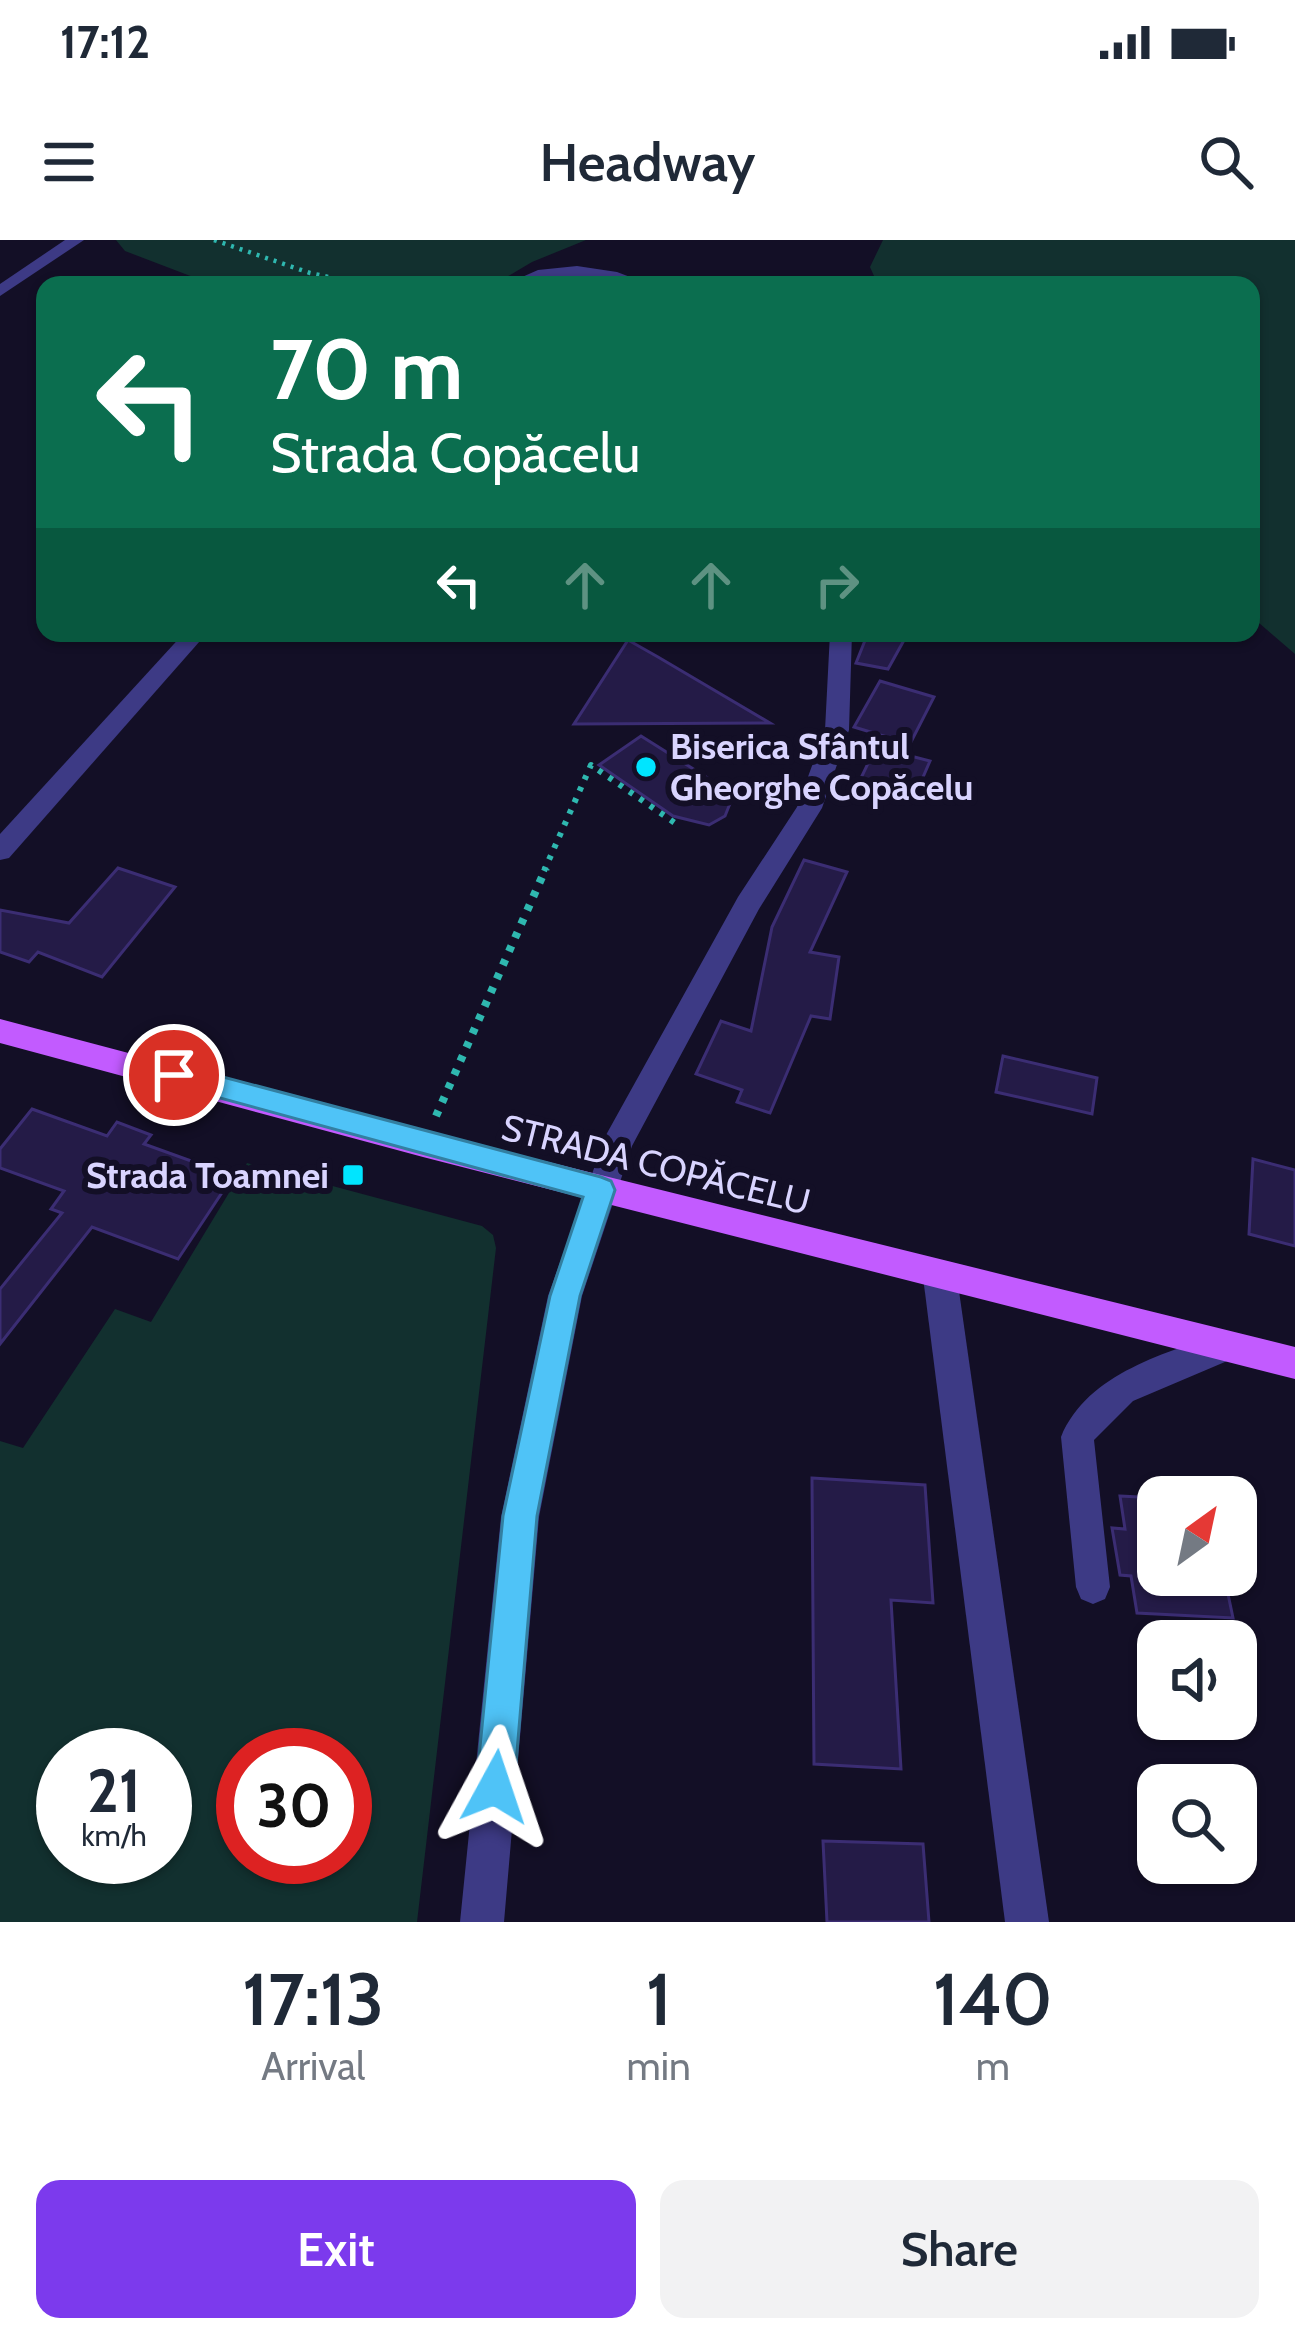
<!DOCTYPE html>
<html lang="en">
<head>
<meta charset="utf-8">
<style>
	:root { --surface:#fff; --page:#f2f2f3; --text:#1f2937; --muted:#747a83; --accent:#7c3aed }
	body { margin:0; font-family:Cabin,sans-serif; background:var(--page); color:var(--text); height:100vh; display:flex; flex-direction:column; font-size:45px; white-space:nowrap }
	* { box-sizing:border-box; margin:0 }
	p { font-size:39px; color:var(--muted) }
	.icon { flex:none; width:66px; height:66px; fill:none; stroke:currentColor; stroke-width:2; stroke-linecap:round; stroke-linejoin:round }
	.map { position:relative; height:1682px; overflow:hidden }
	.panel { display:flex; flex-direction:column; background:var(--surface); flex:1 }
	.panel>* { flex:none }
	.banner { position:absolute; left:36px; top:36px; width:1224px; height:366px; border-radius:24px; box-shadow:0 3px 9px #0004; background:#0b6e4f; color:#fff; overflow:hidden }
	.needle { width:78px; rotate:33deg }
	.controls { position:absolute; left:1137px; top:1236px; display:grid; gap:24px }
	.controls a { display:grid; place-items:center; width:120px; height:120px; border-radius:24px; background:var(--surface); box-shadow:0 3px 9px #0004; font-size:60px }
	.speed { position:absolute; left:36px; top:1488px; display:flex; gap:24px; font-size:60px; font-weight:700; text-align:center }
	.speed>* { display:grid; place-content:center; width:156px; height:156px; border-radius:50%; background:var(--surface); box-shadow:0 3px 9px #0004; line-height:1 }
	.speed small { font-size:30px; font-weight:400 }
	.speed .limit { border:18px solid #d22; background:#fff; color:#111 }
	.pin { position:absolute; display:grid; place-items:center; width:102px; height:102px; color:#fff; margin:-51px; border:6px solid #fff; border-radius:50%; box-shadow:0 3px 12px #0007 }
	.me { position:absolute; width:132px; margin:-66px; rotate:5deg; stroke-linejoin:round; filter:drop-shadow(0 0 9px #0008) }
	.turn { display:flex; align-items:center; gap:42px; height:252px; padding:0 36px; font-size:54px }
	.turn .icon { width:156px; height:156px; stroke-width:2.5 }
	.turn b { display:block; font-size:84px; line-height:102px }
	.lanes { display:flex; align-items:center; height:114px; padding:0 36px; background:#0003; justify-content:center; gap:60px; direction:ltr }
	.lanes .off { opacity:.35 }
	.eta { display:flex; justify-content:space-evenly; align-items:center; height:204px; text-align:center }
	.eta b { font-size:72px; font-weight:600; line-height:84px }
	.button { display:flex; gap:24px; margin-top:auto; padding:24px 36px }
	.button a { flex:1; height:138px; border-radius:24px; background:var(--accent); color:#fff; font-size:48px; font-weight:600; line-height:138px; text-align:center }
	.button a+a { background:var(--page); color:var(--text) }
	.status { display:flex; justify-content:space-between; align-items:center; height:84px; padding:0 60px; background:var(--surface); direction:ltr }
	.status svg { height:33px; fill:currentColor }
	header { display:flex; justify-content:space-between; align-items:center; height:156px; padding:0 36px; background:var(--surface); font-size:54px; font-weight:600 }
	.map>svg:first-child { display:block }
</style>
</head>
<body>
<div class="status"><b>17:12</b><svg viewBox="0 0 49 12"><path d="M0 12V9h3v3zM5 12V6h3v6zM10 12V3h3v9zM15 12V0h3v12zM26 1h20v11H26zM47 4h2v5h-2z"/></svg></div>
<header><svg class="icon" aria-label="menu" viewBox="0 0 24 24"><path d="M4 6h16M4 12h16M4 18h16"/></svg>Headway<svg class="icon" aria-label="search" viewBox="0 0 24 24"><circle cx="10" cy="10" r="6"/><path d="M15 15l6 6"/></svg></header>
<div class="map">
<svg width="1295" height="1682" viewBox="0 0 1295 1682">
	<rect width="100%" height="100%" fill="#130f26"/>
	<!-- green -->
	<g fill="#12302f" fill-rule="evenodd">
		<path d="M116 0H586L532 22 493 45H214L125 11Z"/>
		<path d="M883 0H1295V414L1251 376V45H878L870 27Z"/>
		<path d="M247 923 482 986 493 995 496 1008 417 1682H0V1201L23 1208 115 1069 151 1082ZM63 1515H165V1617H63ZM243 1515H345V1617H243Z"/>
	</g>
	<!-- building -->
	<g fill="#241b47" stroke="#3b2d73" stroke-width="3">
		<path d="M868 393H908L888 429 856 423Z"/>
		<path d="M628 400 658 417 770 483 574 484Z"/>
		<path d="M880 441 934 457 910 504 854 487Z"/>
		<path d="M641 496 722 547 731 561 725 576 709 585 673 576 599 525Z"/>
		<path d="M876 507 930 521 914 558 859 542Z"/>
		<path d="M804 620 847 632 810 712 839 717 830 779 811 776 770 873 737 862 742 850 696 834 721 781 751 791 772 687Z"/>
		<path d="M118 628 175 647 102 737 38 712 29 722 0 712V670L69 683Z"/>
		<path d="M1003 816 1097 838 1092 874 996 852Z"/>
		<path d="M32 869 107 896 117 882 151 895 144 904 233 936 178 1019 92 987 0 1104V1049L62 973 51 969 64 951 0 928V909Z"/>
		<path d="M1253 919 1295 930V1006L1249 994Z"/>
		<path d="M812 1238 925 1245 933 1363 891 1360 901 1529 814 1524Z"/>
		<path d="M1120 1256 1158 1258V1335H1224L1233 1378 1137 1373 1131 1336 1120 1335 1112 1288 1125 1289Z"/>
		<path d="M823 1601 923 1604 929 1682H827Z"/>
	</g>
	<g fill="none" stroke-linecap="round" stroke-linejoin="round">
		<!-- path-far2 -->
		<path stroke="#2fb8b0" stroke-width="4.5" stroke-dasharray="3 6" stroke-linecap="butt" d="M214 0 310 33 366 45"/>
		<!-- path-far1 -->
		<path stroke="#2fb8b0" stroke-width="6" stroke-dasharray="4.5 8" stroke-linecap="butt" d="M544 631 591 525 675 583"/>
		<!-- path -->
		<path stroke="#2fb8b0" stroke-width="8" stroke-dasharray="6 9" stroke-linecap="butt" d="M436 876 546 628"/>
		<!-- lane -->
		<path fill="#3d3a85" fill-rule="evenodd" d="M1228 1091 1239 1096 1244 1106 1239 1116 1133 1161 1094 1200 1110 1347 1105 1359 1093 1364 1081 1359 1076 1347 1061 1197C1088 1132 1167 1113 1228 1091Z"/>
		<!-- street -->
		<g fill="#3d3a85" fill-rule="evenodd">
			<path d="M65 0H84L0 56V44Z"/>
			<path d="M577 26 617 32 651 45 577 36 504 45 538 30Z"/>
			<path d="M184 393H207L9 618 0 620V594Z"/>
			<path d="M830 393H852L849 490 822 568 759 669 632 906 582 1056 539 1277 504 1682H460L501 1277 548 1056 606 895 738 657 797 567 825 490Z"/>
			<path d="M940 1022 952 1026 957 1037 1049 1682H1005L923 1037 928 1026Z"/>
		</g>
		<!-- primary -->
		<path fill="#c25bff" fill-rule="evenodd" d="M0 779 423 891 1295 1107V1139L423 917 0 803Z"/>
	</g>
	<!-- route -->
	<path fill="#4fc3f7" stroke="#337fa1" stroke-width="3" d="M174 824 601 937 611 941 615 950 580 1056 537 1276 514 1547 508 1560 495 1566 481 1560 476 1547 503 1276 550 1056 583 957 165 843 161 835Z"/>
	<!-- markers -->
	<g fill="#00e5ff" stroke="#130f26" stroke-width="4.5">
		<circle cx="646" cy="527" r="12"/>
		<rect x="341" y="923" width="24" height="24" rx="6"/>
	</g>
	<g text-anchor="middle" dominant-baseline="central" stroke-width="12" stroke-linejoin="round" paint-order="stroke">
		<!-- poi labels -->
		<g font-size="36" font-weight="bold" fill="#d9d4ff" stroke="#130f26" text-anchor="start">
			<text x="670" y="506">Biserica Sfântul<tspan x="670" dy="41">Gheorghe Copăcelu</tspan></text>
			<text x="329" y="935" text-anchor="end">Strada Toamnei</text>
		</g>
		<!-- street labels -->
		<g font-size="36" fill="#d9d4ff" stroke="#130f26">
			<text transform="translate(656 924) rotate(14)">STRADA COPĂCELU</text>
		</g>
	</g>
</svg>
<div class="controls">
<a><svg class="needle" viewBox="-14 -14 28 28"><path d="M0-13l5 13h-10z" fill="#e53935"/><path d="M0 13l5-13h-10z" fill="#747a83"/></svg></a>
<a><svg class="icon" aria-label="sound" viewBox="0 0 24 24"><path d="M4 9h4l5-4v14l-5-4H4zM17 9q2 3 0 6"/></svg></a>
<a><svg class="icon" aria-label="search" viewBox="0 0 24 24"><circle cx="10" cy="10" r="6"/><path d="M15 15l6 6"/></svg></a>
</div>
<div class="speed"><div>21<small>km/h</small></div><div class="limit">30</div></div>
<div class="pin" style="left:174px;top:835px;background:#d93025"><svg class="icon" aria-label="arrive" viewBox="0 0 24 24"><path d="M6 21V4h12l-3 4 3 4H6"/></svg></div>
<svg class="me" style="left:495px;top:1547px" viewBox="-20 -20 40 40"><path d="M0-17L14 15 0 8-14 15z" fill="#4fc3f7" stroke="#fff" stroke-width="4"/></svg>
<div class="banner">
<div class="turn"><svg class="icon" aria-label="left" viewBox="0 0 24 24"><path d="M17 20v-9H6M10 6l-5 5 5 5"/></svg><div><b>70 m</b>Strada Copăcelu</div></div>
<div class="lanes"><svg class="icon" aria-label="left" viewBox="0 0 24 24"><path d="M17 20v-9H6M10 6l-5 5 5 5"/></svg><svg class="icon off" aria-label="ahead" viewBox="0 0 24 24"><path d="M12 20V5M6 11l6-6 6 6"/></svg><svg class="icon off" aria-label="ahead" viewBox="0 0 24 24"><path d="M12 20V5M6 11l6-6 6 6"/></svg><svg class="icon off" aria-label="right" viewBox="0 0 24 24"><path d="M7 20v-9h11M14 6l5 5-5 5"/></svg></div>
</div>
</div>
<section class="panel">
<div class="eta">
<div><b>17:13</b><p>Arrival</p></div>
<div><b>1</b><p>min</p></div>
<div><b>140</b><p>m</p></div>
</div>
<div class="button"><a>Exit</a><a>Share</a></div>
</section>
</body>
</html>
